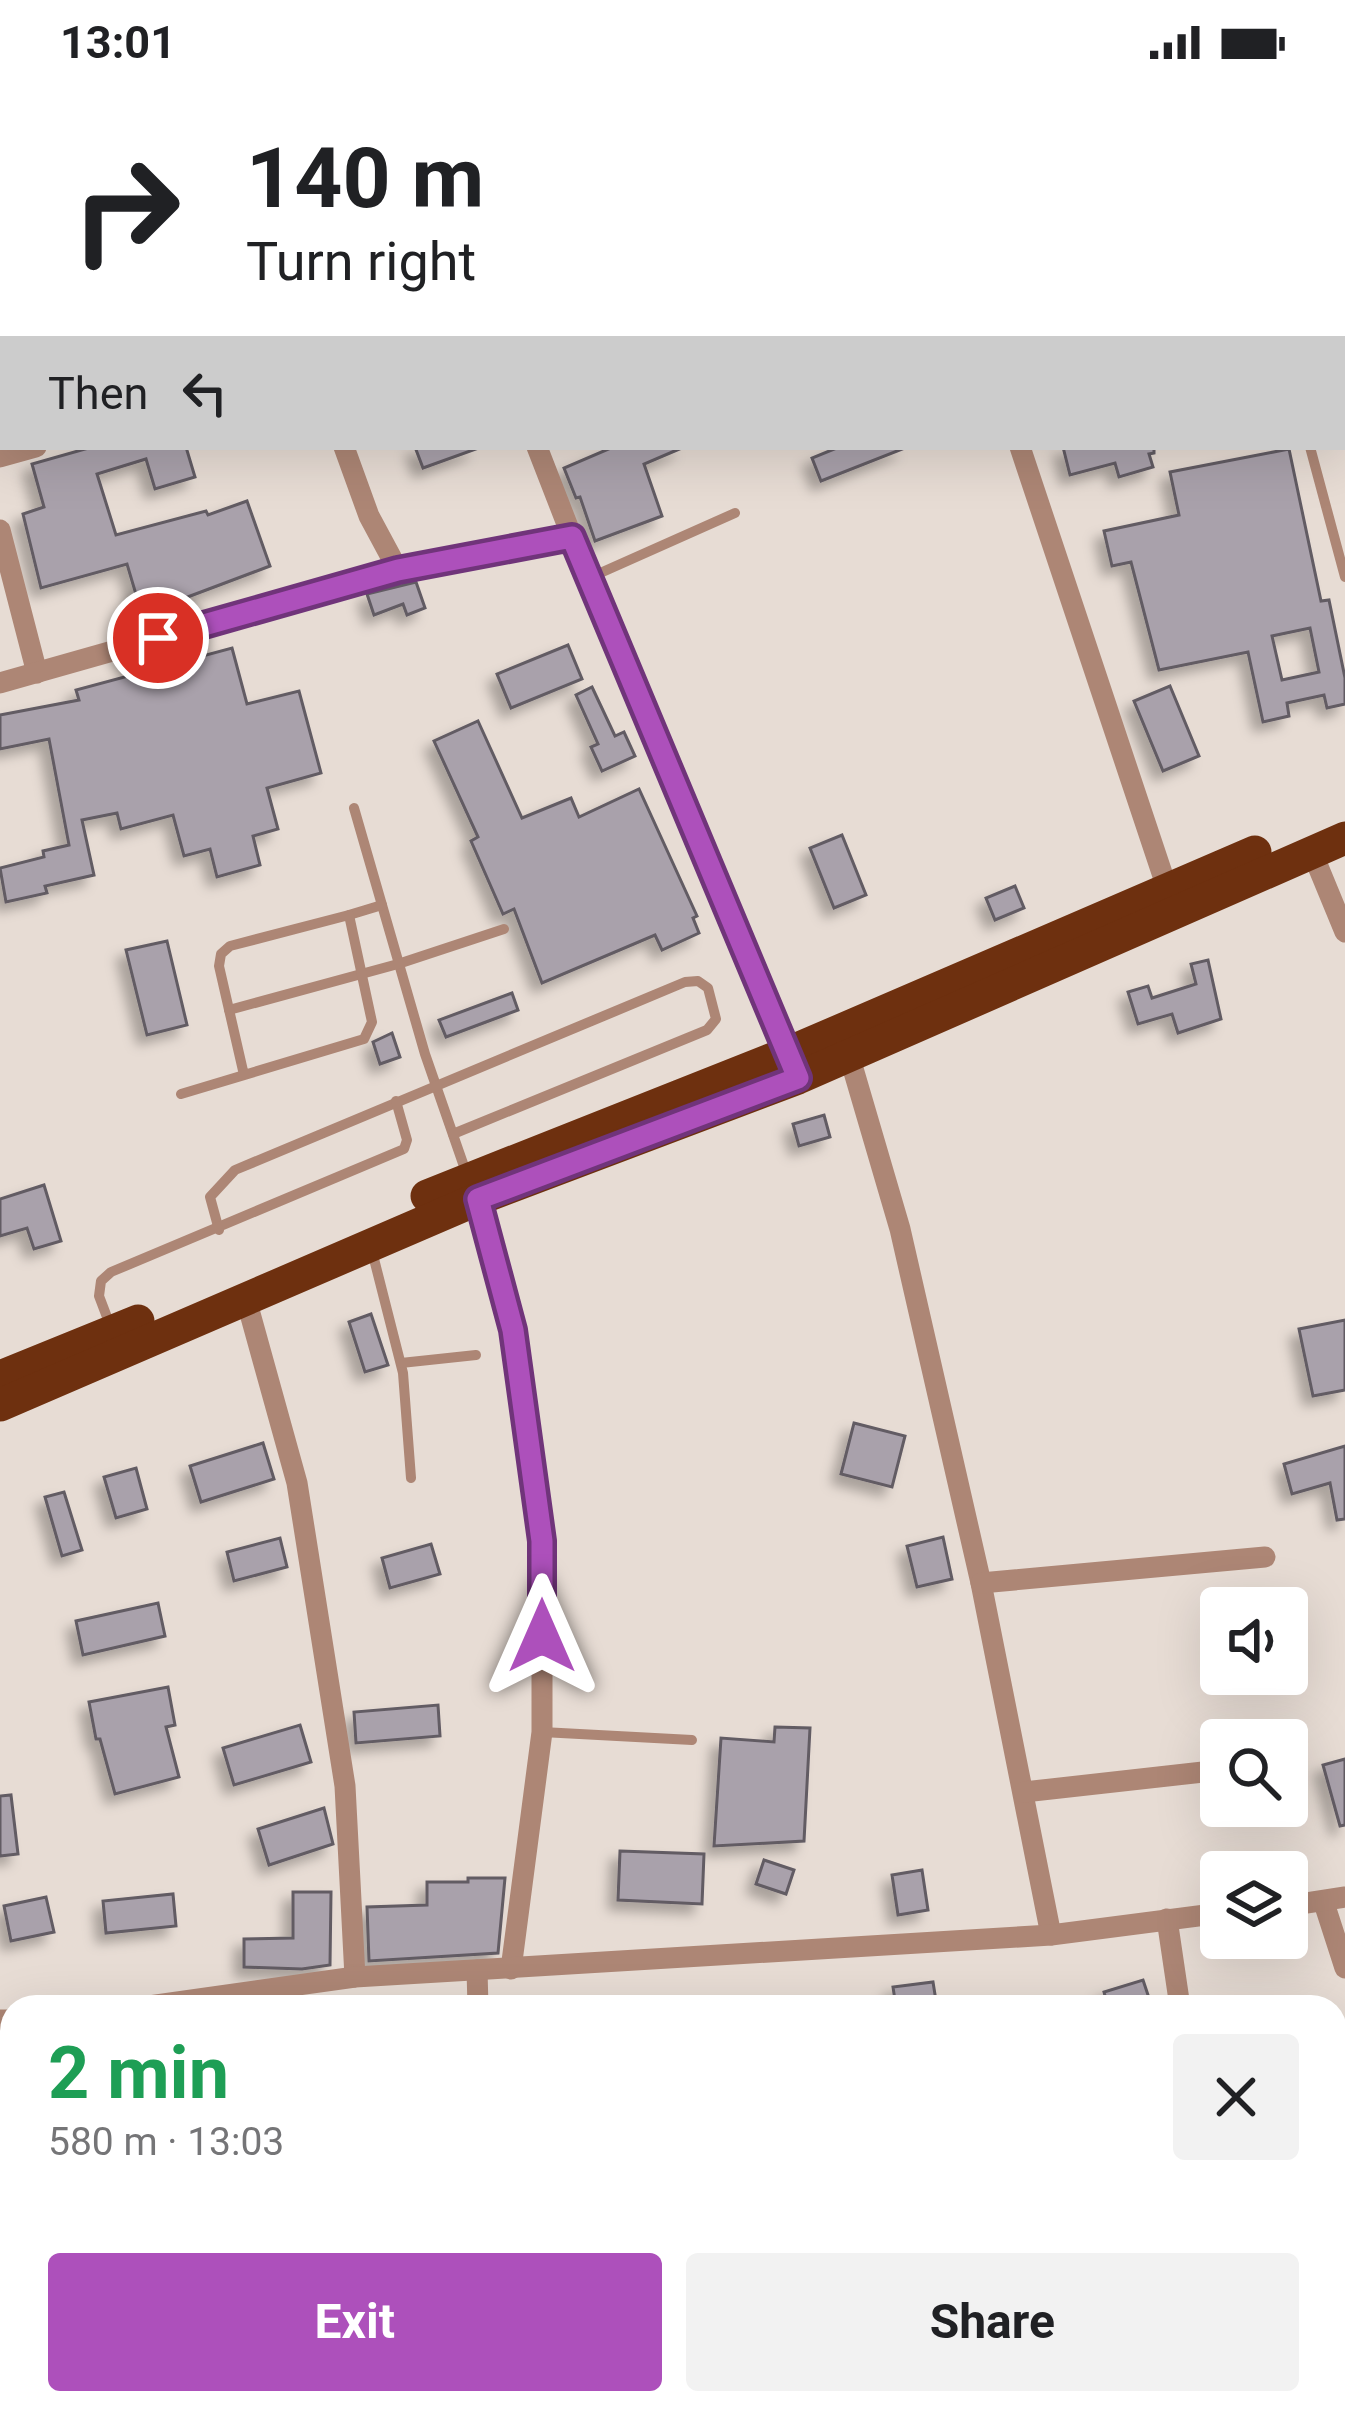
<!DOCTYPE html>
<html lang="en">
<head>
<meta charset="utf-8">
<style>
	:root { --surface:#fff; --page:#f2f2f2; --text:#202124; --muted:#757577; --accent:#ad50bb }
	body { margin:0; font-family:Roboto,sans-serif; background:var(--page); color:var(--text); height:100vh; display:flex; flex-direction:column; font-size:45px; white-space:nowrap }
	* { box-sizing:border-box; margin:0 }
	p { font-size:39px; color:var(--muted) }
	.icon { flex:none; width:66px; height:66px; fill:none; stroke:currentColor; stroke-width:2; stroke-linecap:round; stroke-linejoin:round }
	.map { position:relative; flex:1; overflow:hidden }
	.drawer { position:absolute; left:0px; top:1911px; width:1347px; height:420px; display:flex; flex-direction:column; background:var(--surface); border-radius:36px 36px 0 0; box-shadow:0 12px 48px #0002 }
	.drawer>* { flex:none }
	.guide { position:absolute; left:0px; top:0px; width:1347px; height:366px; box-shadow:0 12px 48px #0002; background:#fff; color:var(--text); overflow:hidden }
	.tools { position:absolute; left:1200px; top:1503px; display:grid; gap:24px }
	.tools a { display:grid; place-items:center; width:108px; height:108px; border-radius:12px; background:var(--surface); box-shadow:0 12px 48px #0002; font-size:60px }
	.pin { position:absolute; display:grid; place-items:center; width:102px; height:102px; color:#fff; margin:-51px; border:6px solid #fff; border-radius:50%; box-shadow:0 3px 12px #0007 }
	.me { position:absolute; width:132px; margin:-66px; rotate:0deg; stroke-linejoin:round; filter:drop-shadow(0 0 9px #0008) }
	.turn { display:flex; align-items:center; gap:42px; height:252px; padding:0 48px; font-size:54px }
	.turn .icon { width:156px; height:156px; stroke-width:2.5 }
	.turn b { display:block; font-size:84px; line-height:102px }
	.then { display:flex; align-items:center; height:114px; padding:0 48px; background:#0003; gap:24px; font-size:45px }
	.round { display:grid; place-items:center; flex:none; width:126px; height:126px; border-radius:12px; background:var(--page) }
	.summary { display:flex; align-items:center; justify-content:space-between; height:204px; padding:0 48px }
	h1 { font-size:72px; font-weight:700; line-height:90px; color:#1e9e55 }
	.action { display:flex; gap:24px; margin-top:auto; padding:24px 48px }
	.action a { flex:1; height:138px; border-radius:12px; background:var(--accent); color:#fff; font-size:48px; font-weight:700; line-height:138px; text-align:center }
	.action a+a { background:var(--page); color:var(--text) }
	.status { display:flex; justify-content:space-between; align-items:center; height:84px; padding:0 60px; background:var(--surface); direction:ltr }
	.status svg { height:33px; fill:currentColor }
	.map>svg:first-child { display:block }
</style>
</head>
<body>
<div class="status"><b>13:01</b><svg viewBox="0 0 49 12"><path d="M0 12V9h3v3zM5 12V6h3v6zM10 12V3h3v9zM15 12V0h3v12zM26 1h20v11H26zM47 4h2v5h-2z"/></svg></div>
<div class="map">
<svg width="1345" height="2331" viewBox="0 0 1345 2331">
	<defs>
		<filter id="shadow"><feDropShadow dx="-9" dy="9" stdDeviation="6" flood-color="#0004"/></filter>
	</defs>
	<rect width="100%" height="100%" fill="#e7dcd4"/>
	<!-- building -->
	<g fill="#a9a1ab" stroke="#625b64" stroke-width="3" fill-rule="evenodd" filter="url(#shadow)">
		<path d="M92 363H186L195 393 155 405 146 375 97 390 116 451 206 427 208 431 247 417 270 482 177 517 179 523 143 534 127 480 41 504 23 430 44 423 32 380Z"/>
		<path d="M415 363H476V365L423 384Z"/>
		<path d="M613 363H684L644 380 662 432 595 457 580 413 576 414 564 384Z"/>
		<path d="M839 363H904L905 364 821 397 812 374Z"/>
		<path d="M1063 363H1154V369L1149 370 1153 383 1119 393 1115 379 1070 391Z"/>
		<path d="M1289 365 1321 517 1329 516 1345 594V620L1327 624 1324 611 1287 619 1289 632 1263 638 1248 568 1159 586 1131 478 1112 482 1104 447 1179 431 1170 388ZM1310 544 1319 588 1282 596 1272 552Z"/>
		<path d="M416 498 425 524 407 531 403 520 374 531 367 510Z"/>
		<path d="M568 561 582 595 511 624 497 590Z"/>
		<path d="M232 564 247 620 299 607 321 689 267 704 278 745 253 752 260 781 217 793 210 765 184 772 173 731 121 745 117 729 82 736 94 791 45 802 47 809 6 818 0 784 44 773 43 767 69 761 49 655 0 665V631L79 616 76 606Z"/>
		<path d="M1170 602 1199 672 1163 687 1134 617Z"/>
		<path d="M592 603 615 652 624 648 635 672 602 687 591 663 598 660 576 611Z"/>
		<path d="M478 637 522 734 571 714 579 733 639 705 697 832 693 834 699 849 662 866 655 851 542 899 514 825 503 830 471 757 478 753 434 657Z"/>
		<path d="M842 751 866 811 834 824 810 764Z"/>
		<path d="M1015 802 1024 824 995 836 986 814Z"/>
		<path d="M167 857 187 941 147 951 126 866Z"/>
		<path d="M1208 876 1221 935 1178 949 1172 930 1138 940 1128 908 1148 902 1152 914 1196 900 1191 880Z"/>
		<path d="M512 909 518 926 446 953 439 936Z"/>
		<path d="M392 949 400 973 380 980 373 958Z"/>
		<path d="M824 1031 830 1053 799 1062 793 1040Z"/>
		<path d="M44 1101 61 1157 34 1165 27 1144 0 1152V1115Z"/>
		<path d="M371 1230 388 1281 365 1288 349 1238Z"/>
		<path d="M1345 1236V1306L1313 1312 1299 1245Z"/>
		<path d="M854 1339 905 1352 892 1403 841 1390Z"/>
		<path d="M263 1359 274 1395 201 1418 190 1382Z"/>
		<path d="M1345 1362V1435L1337 1436 1330 1399 1292 1410 1284 1380Z"/>
		<path d="M136 1384 147 1425 116 1434 104 1393Z"/>
		<path d="M64 1408 82 1466 62 1472 45 1413Z"/>
		<path d="M943 1453 952 1495 917 1503 907 1462Z"/>
		<path d="M280 1454 287 1483 234 1497 227 1468Z"/>
		<path d="M431 1460 440 1490 390 1504 382 1474Z"/>
		<path d="M158 1519 165 1552 83 1571 76 1537Z"/>
		<path d="M168 1603 175 1641 166 1643 179 1693 115 1710 100 1655H96L89 1618Z"/>
		<path d="M438 1621 440 1652 356 1659 354 1628Z"/>
		<path d="M300 1641 311 1678 234 1701 223 1664Z"/>
		<path d="M775 1643 810 1644 804 1757 714 1762 721 1654 774 1658Z"/>
		<path d="M1345 1675V1741L1340 1742 1323 1681Z"/>
		<path d="M11 1711 18 1770 0 1772V1712Z"/>
		<path d="M324 1724 333 1760 269 1781 258 1745Z"/>
		<path d="M620 1767 704 1770 702 1820 618 1816Z"/>
		<path d="M764 1776 794 1786 786 1810 756 1800Z"/>
		<path d="M922 1786 928 1826 898 1831 892 1791Z"/>
		<path d="M468 1794H505L498 1869 369 1877 367 1823 427 1821V1798H468Z"/>
		<path d="M293 1808H331L330 1881 302 1885 244 1883V1855L293 1854Z"/>
		<path d="M173 1810 176 1842 106 1849 103 1817Z"/>
		<path d="M46 1813 54 1848 11 1857 4 1822Z"/>
		<path d="M1143 1896 1152 1923H1108L1104 1908Z"/>
		<path d="M933 1898 937 1923H896L893 1903Z"/>
	</g>
	<g fill="none" stroke-linecap="round" stroke-linejoin="round">
		<!-- service -->
		<g stroke="#ad8675" stroke-width="10">
			<path d="M0 129 3 128"/>
			<path d="M1310 363 1345 493"/>
			<path d="M589 494 735 429"/>
			<path d="M354 724 425 970 467 1091"/>
			<path d="M349 831 382 821"/>
			<path d="M229 926 398 880 504 845"/>
			<path d="M181 1010 364 955 372 938 349 831 230 862 221 870 219 882 244 991"/>
			<path d="M219 1146 210 1113 235 1086 685 898 698 897 708 904 716 935 707 946 453 1050"/>
			<path d="M372 1167 403 1289 411 1394"/>
			<path d="M110 1241 99 1212 101 1197 111 1188 404 1065 407 1056 396 1017"/>
			<path d="M401 1279 476 1271"/>
			<path d="M542 1648 692 1656"/>
		</g>
		<!-- minor -->
		<g stroke="#ad8675" stroke-width="21">
			<path d="M192 0 193 3"/>
			<path d="M393 0 394 3"/>
			<path d="M881 0 882 3"/>
			<path d="M1344 184H1345"/>
			<path d="M344 363 369 432 398 486"/>
			<path d="M537 363 572 453"/>
			<path d="M1020 363 1167 804"/>
			<path d="M0 373 36 363"/>
			<path d="M0 446 37 589"/>
			<path d="M0 599 398 486 572 453 791 977"/>
			<path d="M1312 768 1345 848"/>
			<path d="M849 971 900 1145 981 1499 1051 1851"/>
			<path d="M478 1115 513 1246 542 1457V1648L511 1885"/>
			<path d="M246 1215 297 1399 345 1702 355 1893"/>
			<path d="M981 1499 1265 1473"/>
			<path d="M1024 1708 1212 1687"/>
			<path d="M1324 1819 1345 1884"/>
			<path d="M1287 1822 1345 1813"/>
			<path d="M1167 1835 1180 1923"/>
			<path d="M477 1886 478 1923"/>
			<path d="M142 1923 355 1893 1051 1851 1221 1829"/>
			<path d="M0 1936H12"/>
			<path d="M1239 2319 1241 2331"/>
			<path d="M100 2331 101 2319"/>
			<path d="M483 2331V2319"/>
		</g>
		<!-- trunk -->
		<g stroke="#6e300f" stroke-width="33">
			<path d="M427 1112 788 969 1255 768"/>
			<path d="M0 1293 138 1237"/>
			<path d="M0 1321 478 1115 798 994 1345 754"/>
		</g>
	</g>
	<g fill="none" stroke-linecap="round" stroke-linejoin="round">
		<defs>
			<path id="route" d="M158 554 398 486 572 453 798 994 478 1115 513 1246 542 1457V1552"/>
		</defs>
		<!-- route casing -->
		<use href="#route" stroke="#70347a" stroke-width="30"/>
		<!-- route -->
		<use href="#route" stroke="#ad50bb" stroke-width="21"/>
	</g>
</svg>
<div class="tools">
<a><svg class="icon" aria-label="sound" viewBox="0 0 24 24"><path d="M4 9h4l5-4v14l-5-4H4zM17 9q2 3 0 6"/></svg></a>
<a><svg class="icon" aria-label="search" viewBox="0 0 24 24"><circle cx="10" cy="10" r="6"/><path d="M15 15l6 6"/></svg></a>
<a><svg class="icon" aria-label="layers" viewBox="0 0 24 24"><path d="M12 4l9 5-9 5-9-5zM3 14l9 5 9-5"/></svg></a>
</div>
<div class="pin" style="left:158px;top:554px;background:#d93025"><svg class="icon" aria-label="arrive" viewBox="0 0 24 24"><path d="M6 21V4h12l-3 4 3 4H6"/></svg></div>
<svg class="me" style="left:542px;top:1552px" viewBox="-20 -20 40 40"><path d="M0-17L14 15 0 8-14 15z" fill="#ad50bb" stroke="#fff" stroke-width="4"/></svg>
<div class="guide">
<div class="turn"><svg class="icon" aria-label="right" viewBox="0 0 24 24"><path d="M7 20v-9h11M14 6l5 5-5 5"/></svg><div><b>140 m</b>Turn right</div></div>
<div class="then">Then<svg class="icon" aria-label="left" viewBox="0 0 24 24"><path d="M17 20v-9H6M10 6l-5 5 5 5"/></svg></div>
</div>
<section class="drawer">
<div class="summary"><div><h1>2 min</h1><p>580 m · 13:03</p></div><a class="round"><svg class="icon" aria-label="close" viewBox="0 0 24 24"><path d="M6 6l12 12M18 6L6 18"/></svg></a></div>
<div class="action"><a>Exit</a><a>Share</a></div>
</section>
</div>
</body>
</html>
